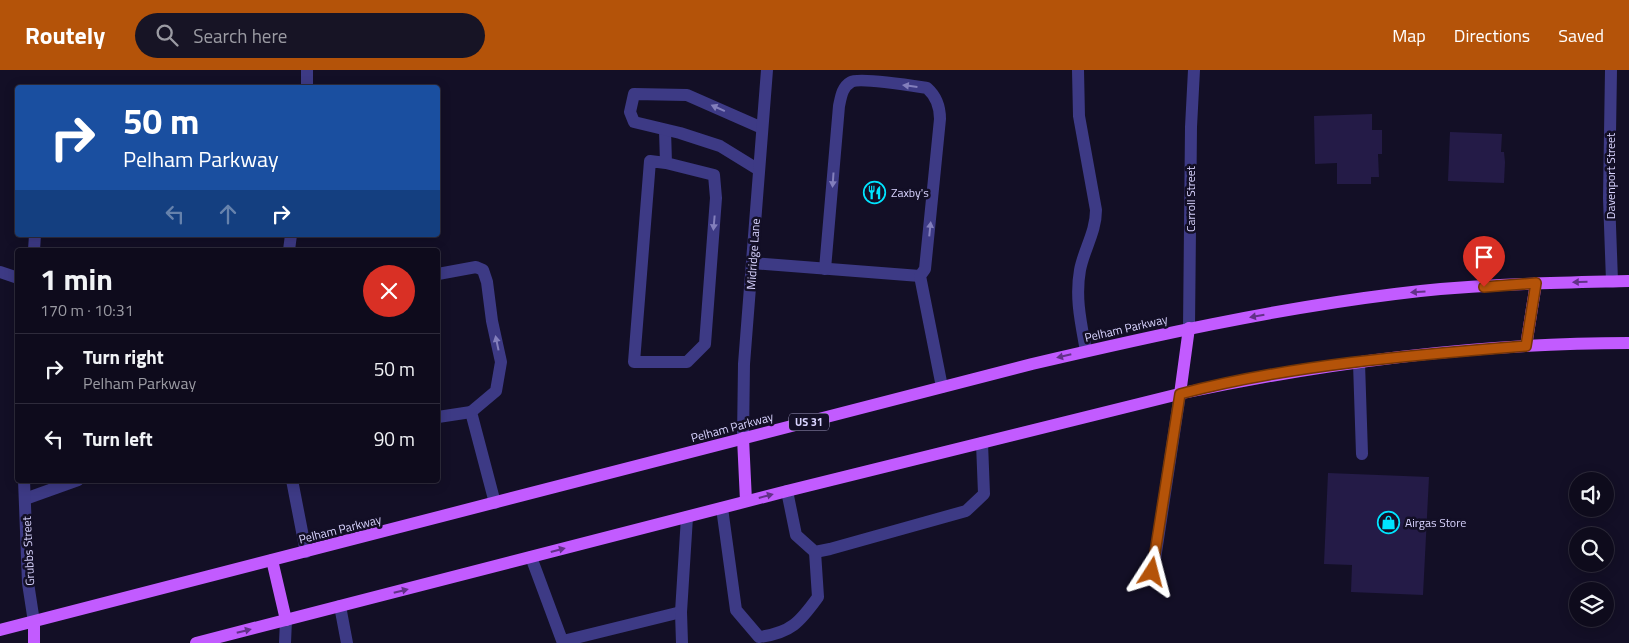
<!DOCTYPE html>
<html lang="en">
<head>
<meta charset="utf-8">
<style>
	:root { --surface:#0e0b1c; --page:#171425; --text:#f1f3f6; --muted:#9b9ba3; --line:#2e2b3b; --accent:#b45309 }
	body { margin:0; font-family:"Titillium Web",sans-serif; background:var(--page); color:var(--text); height:100vh; display:flex; flex-direction:column; font-size:19px; white-space:nowrap }
	* { box-sizing:border-box; margin:0 }
	p { font-size:16px; color:var(--muted) }
	.icon { flex:none; width:28px; height:28px; fill:none; stroke:currentColor; stroke-width:2; stroke-linecap:round; stroke-linejoin:round }
	.map { position:relative; flex:1; overflow:hidden }
	.details { position:absolute; left:15px; top:178px; width:425px; height:235px; display:flex; flex-direction:column; background:var(--surface); border-radius:5px; box-shadow:0 2px 12px #0003,0 0 0 1px var(--line) }
	.details>* { flex:none }
	.guide { position:absolute; left:15px; top:15px; width:425px; height:152px; border-radius:5px; box-shadow:0 2px 12px #0003,0 0 0 1px var(--line); background:#1a4fa0; color:#fff; overflow:hidden }
	.buttons { position:absolute; left:1569px; top:402px; display:grid; gap:10px }
	.buttons a { display:grid; place-items:center; width:45px; height:45px; border-radius:50%; background:var(--surface); box-shadow:0 2px 12px #0003,0 0 0 1px var(--line); font-size:25px }
	.pin { position:absolute; display:grid; place-items:center; width:42px; height:42px; color:#fff; margin:-51px -21px; border-radius:50% 50% 50% 0; rotate:-45deg; box-shadow:0 0 5px #0007 }
	.pin .icon { rotate:45deg }
	.me { position:absolute; width:55px; margin:-28px; rotate:9deg; stroke-linejoin:round; filter:drop-shadow(0 0 4px #0008) }
	.turn { display:flex; align-items:center; gap:18px; height:105px; padding:0 25px; font-size:22px }
	.turn .icon { width:65px; height:65px; stroke-width:2.5 }
	.turn b { display:block; font-size:35px; line-height:42px }
	.lanes { display:flex; align-items:center; height:48px; padding:0 25px; background:#0003; justify-content:center; gap:25px; direction:ltr }
	.lanes .off { opacity:.35 }
	.round { display:grid; place-items:center; flex:none; width:52px; height:52px; border-radius:26px; background:var(--page) }
	.summary { display:flex; align-items:center; justify-content:space-between; height:85px; padding:0 25px }
	h1 { font-size:30px; font-weight:700; line-height:38px }
	ul { padding:0; list-style:none }
	li { display:flex; align-items:center; gap:15px; height:70px; padding:0 25px; border-top:1px solid var(--line) }
	li div { flex:1 }
	li b { display:block; font-size:19px }
	li em { font-style:normal }
	header { display:flex; align-items:center; gap:30px; box-sizing:border-box; height:70px; padding:0 25px; background:var(--accent); color:#fff }
	header strong { font-size:24px }
	nav { display:flex; gap:28px; margin-inline-start:auto; font-size:18px }
	.search { width:350px; height:45px; background:var(--page); display:flex; align-items:center; gap:12px; box-sizing:border-box; padding:0 18px; border-radius:28px; color:var(--muted); font-size:19px }
	.map>svg:first-child { display:block }
</style>
</head>
<body>
<header>
<strong>Routely</strong>
<div class="search"><svg class="icon" aria-label="search" viewBox="0 0 24 24"><circle cx="10" cy="10" r="6"/><path d="M15 15l6 6"/></svg>Search here</div>
<nav><a>Map</a><a>Directions</a><a>Saved</a></nav>
</header>
<div class="map">
<svg width="1629" height="573" viewBox="0 0 1629 573">
	<rect width="100%" height="100%" fill="#130f26"/>
	<!-- building -->
	<g fill="#241b47">
		<path d="M1372 44V60H1382V84H1378L1379 107H1371V114H1337V93L1315 94 1314 46Z"/>
		<path d="M1450 62 1502 64 1501 82H1504L1505 92 1504 113 1448 111Z"/>
		<path d="M1328 403 1429 407 1423 525 1351 522 1352 495 1324 494Z"/>
	</g>
	<g fill="none" stroke-linecap="round" stroke-linejoin="round">
		<!-- service -->
		<g stroke="#3d3a85" stroke-width="12">
			<path d="M1078 0 1079 46 1096 140C1096 162 1084 179 1080 200 1075 228 1081 253 1086 281"/>
			<path d="M665 60 666 93 714 105 716 128 705 274 687 292H634L650 91 666 93"/>
			<path d="M759 100 720 76 680 63 634 52 630 42 634 24 687 25 762 58"/>
			<path d="M752 193 920 206"/>
			<path d="M825 199 839 36C841 27 842 17 851 12 859 7 914 16 927 18 936 26 940 37 940 49L925 199 920 206 942 317"/>
			<path d="M438 204 476 197 483 200 487 212 492 251 501 292 496 321 471 342 495 433"/>
			<path d="M1359 293 1362 384"/>
			<path d="M438 347 471 342"/>
			<path d="M787 421 796 465 815 482 830 479 966 441 984 424 982 373"/>
			<path d="M25 429 78 410"/>
			<path d="M722 438 736 540 759 567C791 563 800 552 818 527L815 482"/>
			<path d="M531 487 563 573"/>
			<path d="M1153 502 1180 324"/>
			<path d="M340 536 347 573"/>
			<path d="M563 571 681 542"/>
			<path d="M285 573 286 550"/>
			<path d="M682 573 681 542 687 447"/>
		</g>
		<!-- minor -->
		<g stroke="#3d3a85" stroke-width="12">
			<path d="M1611 0 1609 128 1612 211"/>
			<path d="M307 18V0"/>
			<path d="M34 180 35 165"/>
			<path d="M289 180 291 165"/>
			<path d="M0 202 18 208"/>
			<path d="M1189 258 1191 57 1194 0"/>
			<path d="M743 368 744 294 767 0"/>
			<path d="M24 410 28 513 34 552"/>
			<path d="M292 410 306 482"/>
		</g>
		<!-- primary -->
		<g stroke="#c25bff" stroke-width="12">
			<path d="M1526 276 1536 213"/>
			<path d="M1180 324 1189 258"/>
			<path d="M743 368 746 431"/>
			<path d="M272 490 286 550"/>
			<path d="M0 560 1032 294C1152 266 1273 239 1395 224 1473 214 1551 213 1629 211"/>
			<path d="M34 573V552"/>
			<path d="M196 573 787 421 1183 323C1329 292 1480 273 1629 273"/>
		</g>
	</g>
	<!-- one-way arrows -->
	<defs><path id="oneway-solid" d="M-6-.8H1V-3.2L6.5 0L1 3.2V.8H-6Z" transform="scale(1.25)"/></defs>
	<g fill="#837fbc">
		<use href="#oneway-solid" transform="translate(910 16) rotate(-173)"/>
		<use href="#oneway-solid" transform="translate(718 38) rotate(-156)"/>
		<use href="#oneway-solid" transform="translate(833 110) rotate(94)"/>
		<use href="#oneway-solid" transform="translate(714 153) rotate(95)"/>
		<use href="#oneway-solid" transform="translate(930 159) rotate(-84)"/>
		<use href="#oneway-solid" transform="translate(497 273) rotate(-102)"/>
	</g>
	<g fill="#623188">
		<use href="#oneway-solid" transform="translate(1580 212) rotate(179)"/>
		<use href="#oneway-solid" transform="translate(1418 222) rotate(176)"/>
		<use href="#oneway-solid" transform="translate(1257 246) rotate(170)"/>
		<use href="#oneway-solid" transform="translate(1064 286) rotate(167)"/>
		<use href="#oneway-solid" transform="translate(766 426) rotate(-15)"/>
		<use href="#oneway-solid" transform="translate(558 480) rotate(-15)"/>
		<use href="#oneway-solid" transform="translate(401 521) rotate(-14)"/>
		<use href="#oneway-solid" transform="translate(244 561) rotate(-14)"/>
	</g>
	<g fill="none" stroke-linecap="round" stroke-linejoin="round">
		<defs>
			<path id="route" d="M1152 502 1180 324C1289 295 1413 285 1526 276L1536 213 1484 217"/>
		</defs>
		<!-- route casing -->
		<use href="#route" stroke="#753606" stroke-width="12"/>
		<!-- route -->
		<use href="#route" stroke="#b45309" stroke-width="9"/>
	</g>
	<!-- icons -->
	<defs>
		<symbol id="restaurant-ring" viewBox="-11 -11 22 22"><circle r="9.5" fill="#130f26" stroke="#00e5ff" stroke-width="1.5"/><path d="M-5-6h1v4h1v-4h1v4h1v-4h1v5L-1.5 .5V6h-2V.5L-5-1ZM5-6V6H3V1.5H1.5Q1.5-4 5-6Z" fill="#00e5ff"/></symbol>
		<symbol id="shop-ring" viewBox="-11 -11 22 22"><circle r="9.5" fill="#130f26" stroke="#00e5ff" stroke-width="1.5"/><path d="M-5-2.5h2.3a2.7 3.5 0 0 1 5.4 0H5L5.5 6h-11ZM-1.5-2.5h3a1.5 2.3 0 0 0-3 0Z" fill="#00e5ff"/></symbol>
	</defs>
	<g fill-rule="evenodd">
		<use href="#restaurant-ring" x="862" y="110" width="25" height="25"/>
		<use href="#shop-ring" x="1376" y="440" width="25" height="25"/>
	</g>
	<g text-anchor="middle" dominant-baseline="central" stroke-width="5" stroke-linejoin="round" paint-order="stroke">
		<!-- shield labels -->
		<rect fill="#130f26" stroke="#9e99be" stroke-width="1" x="789" y="343.5" width="40" height="17" rx="4"/>
		<g font-size="11" font-weight="bold" fill="#d9d4ff">
			<text x="809" y="352">US 31</text>
		</g>
		<!-- street labels -->
		<g font-size="12" fill="#d9d4ff" stroke="#130f26">
			<text transform="translate(1610 106) rotate(-90)">Davenport Street</text>
			<text transform="translate(1190 129) rotate(-90)">Carroll Street</text>
			<text transform="translate(753 184) rotate(-86)">Midridge Lane</text>
			<text transform="translate(1126 258) rotate(-13)">Pelham Parkway</text>
			<text transform="translate(732 357) rotate(-15)">Pelham Parkway</text>
			<text transform="translate(340 459) rotate(-14)">Pelham Parkway</text>
			<text transform="translate(28 481) rotate(-93)">Grubbs Street</text>
		</g>
		<!-- poi labels -->
		<g font-size="12" fill="#d9d4ff" stroke="#130f26" text-anchor="start">
			<text x="891" y="122">Zaxby's</text>
			<text x="1405" y="452">Airgas Store</text>
		</g>
	</g>
</svg>
<div class="buttons">
<a><svg class="icon" aria-label="sound" viewBox="0 0 24 24"><path d="M4 9h4l5-4v14l-5-4H4zM17 9q2 3 0 6"/></svg></a>
<a><svg class="icon" aria-label="search" viewBox="0 0 24 24"><circle cx="10" cy="10" r="6"/><path d="M15 15l6 6"/></svg></a>
<a><svg class="icon" aria-label="layers" viewBox="0 0 24 24"><path d="M12 4l9 5-9 5-9-5zM3 14l9 5 9-5"/></svg></a>
</div>
<div class="pin" style="left:1484px;top:217px;background:#d93025"><svg class="icon" aria-label="arrive" viewBox="0 0 24 24"><path d="M6 21V4h12l-3 4 3 4H6"/></svg></div>
<svg class="me" style="left:1152px;top:502px" viewBox="-20 -20 40 40"><path d="M0-17L14 15 0 8-14 15z" fill="#b45309" stroke="#fff" stroke-width="4"/></svg>
<div class="guide">
<div class="turn"><svg class="icon" aria-label="right" viewBox="0 0 24 24"><path d="M7 20v-9h11M14 6l5 5-5 5"/></svg><div><b>50 m</b>Pelham Parkway</div></div>
<div class="lanes"><svg class="icon off" aria-label="left" viewBox="0 0 24 24"><path d="M17 20v-9H6M10 6l-5 5 5 5"/></svg><svg class="icon off" aria-label="ahead" viewBox="0 0 24 24"><path d="M12 20V5M6 11l6-6 6 6"/></svg><svg class="icon" aria-label="right" viewBox="0 0 24 24"><path d="M7 20v-9h11M14 6l5 5-5 5"/></svg></div>
</div>
<section class="details">
<div class="summary"><div><h1>1 min</h1><p>170 m · 10:31</p></div><a class="round" style="background:#d93025;color:#fff"><svg class="icon" aria-label="close" viewBox="0 0 24 24"><path d="M6 6l12 12M18 6L6 18"/></svg></a></div>
<ul>
<li><svg class="icon" aria-label="right" viewBox="0 0 24 24"><path d="M7 20v-9h11M14 6l5 5-5 5"/></svg><div><b>Turn right</b><p>Pelham Parkway</p></div><em>50 m</em></li>
<li><svg class="icon" aria-label="left" viewBox="0 0 24 24"><path d="M17 20v-9H6M10 6l-5 5 5 5"/></svg><div><b>Turn left</b></div><em>90 m</em></li>
</ul>
</section>
</div>
</body>
</html>
